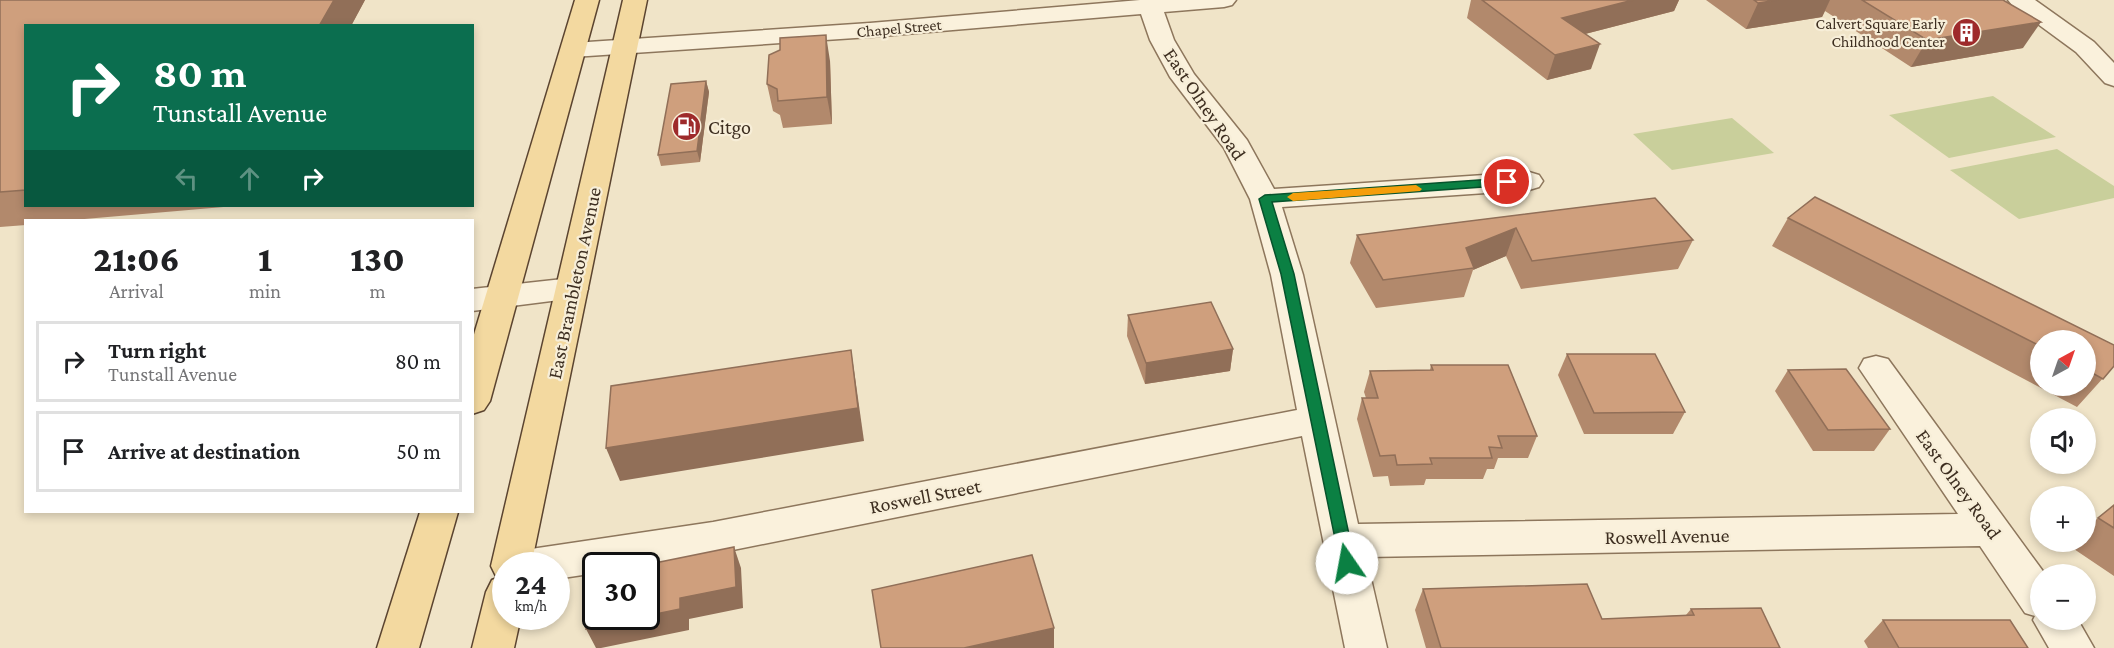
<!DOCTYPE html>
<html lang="en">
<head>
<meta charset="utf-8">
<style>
	:root { --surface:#fff; --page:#f2f2f2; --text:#202124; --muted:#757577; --line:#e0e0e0 }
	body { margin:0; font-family:"Crimson Pro",serif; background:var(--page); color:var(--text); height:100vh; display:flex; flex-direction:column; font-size:22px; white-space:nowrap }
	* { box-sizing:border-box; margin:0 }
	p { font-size:20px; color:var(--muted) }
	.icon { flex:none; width:33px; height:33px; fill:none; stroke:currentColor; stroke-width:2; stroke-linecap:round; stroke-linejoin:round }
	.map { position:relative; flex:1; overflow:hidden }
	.details { position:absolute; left:24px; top:219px; width:450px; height:294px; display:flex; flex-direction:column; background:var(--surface); border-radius:0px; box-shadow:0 3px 9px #0003 }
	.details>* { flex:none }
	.hud { position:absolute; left:24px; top:24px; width:450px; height:183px; border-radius:0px; box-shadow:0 3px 9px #0003; background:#0b6e4f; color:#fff; overflow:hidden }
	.needle { width:39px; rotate:40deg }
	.buttons { position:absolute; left:2030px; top:330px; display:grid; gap:12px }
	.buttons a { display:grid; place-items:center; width:66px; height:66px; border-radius:50%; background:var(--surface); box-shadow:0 3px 9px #0003; font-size:30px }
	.speed { position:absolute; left:492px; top:552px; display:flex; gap:12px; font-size:30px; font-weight:700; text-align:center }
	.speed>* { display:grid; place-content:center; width:78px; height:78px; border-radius:50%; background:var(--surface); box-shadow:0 3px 9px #0003; line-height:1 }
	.speed small { font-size:15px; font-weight:400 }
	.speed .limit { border:3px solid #111; border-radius:9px; background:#fff; color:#111 }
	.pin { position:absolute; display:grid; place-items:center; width:51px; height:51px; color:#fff; margin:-26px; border:3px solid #fff; border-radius:50%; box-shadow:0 2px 6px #0007 }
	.me { position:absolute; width:66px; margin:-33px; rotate:348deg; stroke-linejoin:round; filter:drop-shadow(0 0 4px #0008) }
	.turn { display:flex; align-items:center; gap:21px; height:126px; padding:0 30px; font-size:27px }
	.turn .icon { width:78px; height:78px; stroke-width:2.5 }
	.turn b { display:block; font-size:42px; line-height:51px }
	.lanes { display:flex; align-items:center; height:57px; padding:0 30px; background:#0003; justify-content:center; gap:30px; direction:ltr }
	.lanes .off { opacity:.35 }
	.eta { display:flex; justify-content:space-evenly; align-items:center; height:102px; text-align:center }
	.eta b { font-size:36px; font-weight:800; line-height:42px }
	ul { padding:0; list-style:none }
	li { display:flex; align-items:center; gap:18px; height:81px; margin:0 12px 9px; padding:0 18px; border:3px solid var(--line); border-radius:0px }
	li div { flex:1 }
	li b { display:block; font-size:22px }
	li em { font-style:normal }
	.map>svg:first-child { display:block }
</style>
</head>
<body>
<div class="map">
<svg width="2114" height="648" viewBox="0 0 2114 648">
	<rect width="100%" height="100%" fill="#f0e4c8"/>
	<!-- green -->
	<g fill="#c9cf9b">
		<path d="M1993 96 2056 137 1949 158 1889 115Z"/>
		<path d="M1732 118 1774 153 1672 170 1633 134Z"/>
		<path d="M2057 149 2114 186V198L2019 219 1950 170Z"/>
	</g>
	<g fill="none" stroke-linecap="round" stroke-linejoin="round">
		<defs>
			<g id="minor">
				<path d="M1140 0H1236L1232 5 1224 7 1164 12 1174 40 1194 74 1247 140 1274 189 1529 172 1539 175 1543 181 1539 187 1529 190 1282 207 1303 275 1358 524 1958 514 1859 368 1864 359 1876 356 1888 359 2045 574H2040V620H2078L2094 648H2049L2033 620 2035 616 2025 613 1980 546 1366 557 1387 648H1345L1302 436 713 554 642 566H596V573L556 579V566H511L517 554 531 549 713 522 1297 410 1271 275 1250 199 1224 148 1170 77 1150 40 1141 14 870 37 573 57 564 55 561 50 564 45 573 43 870 23Z"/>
				<path d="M2008 0H2035L2094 42 2114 63V86L2105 83 2076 52 2012 5Z"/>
				<path d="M572 278 583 281 588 289 583 297 472 311V289Z"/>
			</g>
			<g id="major">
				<path d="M575 0H599L490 401 484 410 472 414V341Z"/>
				<path d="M623 0H647L531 566H506V616H521L514 648H472L486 592 492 580 497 578 491 566Z"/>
				<path d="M420 512H458L419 648H377Z"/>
			</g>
		</defs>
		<!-- minor casing -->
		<use href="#minor" stroke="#8d765c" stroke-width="3"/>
		<!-- major casing -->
		<use href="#major" stroke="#5b4430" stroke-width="3"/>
		<!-- minor -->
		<use href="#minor" fill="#faf1dc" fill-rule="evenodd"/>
		<!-- major -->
		<use href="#major" fill="#f3d9a0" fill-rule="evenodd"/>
	</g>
	<!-- wall -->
	<g fill="#b2896c" fill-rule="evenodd">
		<path d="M0 0H365L351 26H26V206H235L73 220H26V225L0 227Z"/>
		<path d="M1471 0H1679L1674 11 1585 34 1591 69 1547 80 1467 18Z"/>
		<path d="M1706 0H2003L2023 48 1911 67 1825 11 1822 17 1746 29Z"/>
		<path d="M830 61 832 124 783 128 780 115 773 111 767 84Z"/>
		<path d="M706 81 709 92 700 162 661 166 658 155Z"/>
		<path d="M1815 197 2114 345V366L2077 407 1772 246 1788 218ZM2040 340H2085V386H2040Z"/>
		<path d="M1655 198 1693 240 1678 269 1521 289 1506 256 1473 270 1464 297 1376 308 1350 263 1357 235Z"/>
		<path d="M1128 315 1233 349 1230 371 1145 384 1127 336Z"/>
		<path d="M1567 354 1685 412 1673 434H1584L1558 375Z"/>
		<path d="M1431 365 1537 436 1528 458H1498L1494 469H1487L1483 479H1426L1424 485 1390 486 1388 476 1373 477 1357 419 1362 398H1366L1364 392 1370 371 1430 370Z"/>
		<path d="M1788 370 1890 429 1874 451H1813L1775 391Z"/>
		<path d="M2114 505V576L2068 545 2073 542H2085V530L2098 518Z"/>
		<path d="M1423 589 1602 619 1686 615 1691 609 1780 648H1426L1415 610Z"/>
		<path d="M1883 620 2028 648H1868L1864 641Z"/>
	</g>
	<!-- shaded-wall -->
	<g fill="#916f58">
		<path d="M334 0H365L351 26H319Z"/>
		<path d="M1633 0H1679L1674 11 1554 42 1562 18Z"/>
		<path d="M1778 0H1830L1822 17 1746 29 1758 3Z"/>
		<path d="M2041 22 2023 48 1911 67 1927 40Z"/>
		<path d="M826 35 830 61 832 124 827 97Z"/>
		<path d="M1600 44 1591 69 1547 80 1555 55Z"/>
		<path d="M706 81 709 92 700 162 697 151Z"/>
		<path d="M1516 228 1506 256 1473 270 1474 268 1466 248Z"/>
		<path d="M1233 349 1230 371 1145 384 1146 363Z"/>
		<path d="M851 350 856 384 864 441 620 481 606 448Z"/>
		<path d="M734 547 741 568 743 608 689 619V630L601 648H596L586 629 680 598Z"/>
		<path d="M1054 628V648H964Z"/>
	</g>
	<!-- building -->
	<g fill="#cf9f7d" stroke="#916f58" stroke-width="1.5">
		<path d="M0 0H334L319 26H26V190L0 192Z"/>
		<path d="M1482 0H1633L1562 18 1600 44 1555 55Z"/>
		<path d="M1754 0H1778L1758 3Z"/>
		<path d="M1862 0H2003L2041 22 1927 40Z"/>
		<path d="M826 35 827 97 778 101 777 89 767 84 769 55 780 50V38Z"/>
		<path d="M706 81 697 151 658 155 671 84Z"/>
		<path d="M1815 197 2114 345V366L2103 379 2085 369V340H2040V346L1788 218Z"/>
		<path d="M1655 198 1693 240 1532 261 1516 228 1466 248 1474 268 1383 280 1357 235Z"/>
		<path d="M1211 302 1233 349 1146 363 1128 315Z"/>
		<path d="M851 350 858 408 606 448 611 386Z"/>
		<path d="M1567 354H1655L1685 412 1594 413Z"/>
		<path d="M1431 365H1508L1537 436H1498L1502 448 1489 447 1492 458H1430L1432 464 1397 465 1395 455 1380 456 1362 398H1378L1370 371 1433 370Z"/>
		<path d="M1846 369 1890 429 1828 430 1788 370Z"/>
		<path d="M2114 505V528L2098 518Z"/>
		<path d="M734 547 736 587 680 598V609L646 616V566H640Z"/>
		<path d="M1032 555 1054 628 964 648H881L872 590Z"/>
		<path d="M596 574V616H646L586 629 590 575Z"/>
		<path d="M1587 584 1602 619 1694 615 1691 609 1761 608 1780 648H1441L1423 589Z"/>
		<path d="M1883 620H2010L2028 648H1899Z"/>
	</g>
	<!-- route -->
	<path fill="#0b8043" stroke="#07532c" stroke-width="1.5" d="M1507 178 1511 180V185L1272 202 1294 274 1355 563 1353 568 1347 570 1341 568 1281 274 1259 199 1265 195Z"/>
	<!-- slow -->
	<path fill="#f59e0b" d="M1416 185 1422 189 1420 191 1293 201 1287 197 1293 193Z"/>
	<!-- icons -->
	<defs>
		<symbol id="building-disc" viewBox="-11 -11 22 22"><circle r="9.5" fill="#9e2a2b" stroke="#f7eed8"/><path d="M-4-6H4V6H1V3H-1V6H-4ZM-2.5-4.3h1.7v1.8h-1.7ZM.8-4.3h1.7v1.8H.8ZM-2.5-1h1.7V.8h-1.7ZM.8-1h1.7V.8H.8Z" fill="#fff"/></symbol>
		<symbol id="fuel-disc" viewBox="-11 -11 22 22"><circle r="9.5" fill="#9e2a2b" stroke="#f7eed8"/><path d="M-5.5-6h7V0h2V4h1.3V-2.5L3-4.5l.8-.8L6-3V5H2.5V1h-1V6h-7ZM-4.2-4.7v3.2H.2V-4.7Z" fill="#fff"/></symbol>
	</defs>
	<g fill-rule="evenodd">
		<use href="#building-disc" x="1950" y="16" width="33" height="33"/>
		<use href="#fuel-disc" x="670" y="110" width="33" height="33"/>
	</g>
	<g text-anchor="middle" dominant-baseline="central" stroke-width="4.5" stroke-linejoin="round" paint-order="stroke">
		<!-- far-poi labels -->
		<g font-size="16" fill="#3d2e20" stroke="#f7eed8" text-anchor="end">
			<text x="1945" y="23">Calvert Square Early<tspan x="1945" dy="18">Childhood Center</tspan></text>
		</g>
		<!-- far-street labels -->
		<g font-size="16" fill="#3d2e20" stroke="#f7eed8">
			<text transform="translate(899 28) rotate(-5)">Chapel Street</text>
		</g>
		<!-- street labels -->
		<g font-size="20" fill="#3d2e20" stroke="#f7eed8">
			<text transform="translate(1205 104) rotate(56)">East Olney Road</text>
			<text transform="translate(574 283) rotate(-78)">East Brambleton Avenue</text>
			<text transform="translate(1959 484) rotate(54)">East Olney Road</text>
			<text transform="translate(925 496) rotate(-11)">Roswell Street</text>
			<text transform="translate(1667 536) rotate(-1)">Roswell Avenue</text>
		</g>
		<!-- poi labels -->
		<g font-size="20" fill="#3d2e20" stroke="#f7eed8" text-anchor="start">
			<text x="708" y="127">Citgo</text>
		</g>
	</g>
</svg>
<div class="buttons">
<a><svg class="needle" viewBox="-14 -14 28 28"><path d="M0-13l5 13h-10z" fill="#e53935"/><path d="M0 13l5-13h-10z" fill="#757577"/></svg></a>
<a><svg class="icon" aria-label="sound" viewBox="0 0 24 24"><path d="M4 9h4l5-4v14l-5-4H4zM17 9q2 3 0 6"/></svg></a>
<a>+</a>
<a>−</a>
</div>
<div class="speed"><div>24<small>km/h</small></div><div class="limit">30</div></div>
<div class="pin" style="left:1507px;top:182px;background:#d93025"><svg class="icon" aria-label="arrive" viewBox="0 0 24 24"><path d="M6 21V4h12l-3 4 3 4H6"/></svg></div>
<svg class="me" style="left:1347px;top:563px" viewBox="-20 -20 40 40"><circle r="19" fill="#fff"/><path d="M0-13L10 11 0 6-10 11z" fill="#0b8043"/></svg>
<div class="hud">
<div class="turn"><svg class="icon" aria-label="right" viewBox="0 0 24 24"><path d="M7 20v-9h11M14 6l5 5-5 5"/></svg><div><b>80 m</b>Tunstall Avenue</div></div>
<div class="lanes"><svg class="icon off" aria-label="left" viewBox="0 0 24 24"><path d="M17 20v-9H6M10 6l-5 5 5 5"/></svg><svg class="icon off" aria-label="ahead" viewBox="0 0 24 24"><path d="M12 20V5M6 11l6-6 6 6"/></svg><svg class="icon" aria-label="right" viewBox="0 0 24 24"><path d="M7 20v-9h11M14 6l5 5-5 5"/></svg></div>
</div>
<section class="details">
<div class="eta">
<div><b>21:06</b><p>Arrival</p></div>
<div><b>1</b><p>min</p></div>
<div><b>130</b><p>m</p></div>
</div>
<ul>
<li><svg class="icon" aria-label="right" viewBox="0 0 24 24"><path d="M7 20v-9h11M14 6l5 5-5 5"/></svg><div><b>Turn right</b><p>Tunstall Avenue</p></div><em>80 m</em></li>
<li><svg class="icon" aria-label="arrive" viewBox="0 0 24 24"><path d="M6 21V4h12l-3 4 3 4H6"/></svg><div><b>Arrive at destination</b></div><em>50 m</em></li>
</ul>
</section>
</div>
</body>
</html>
